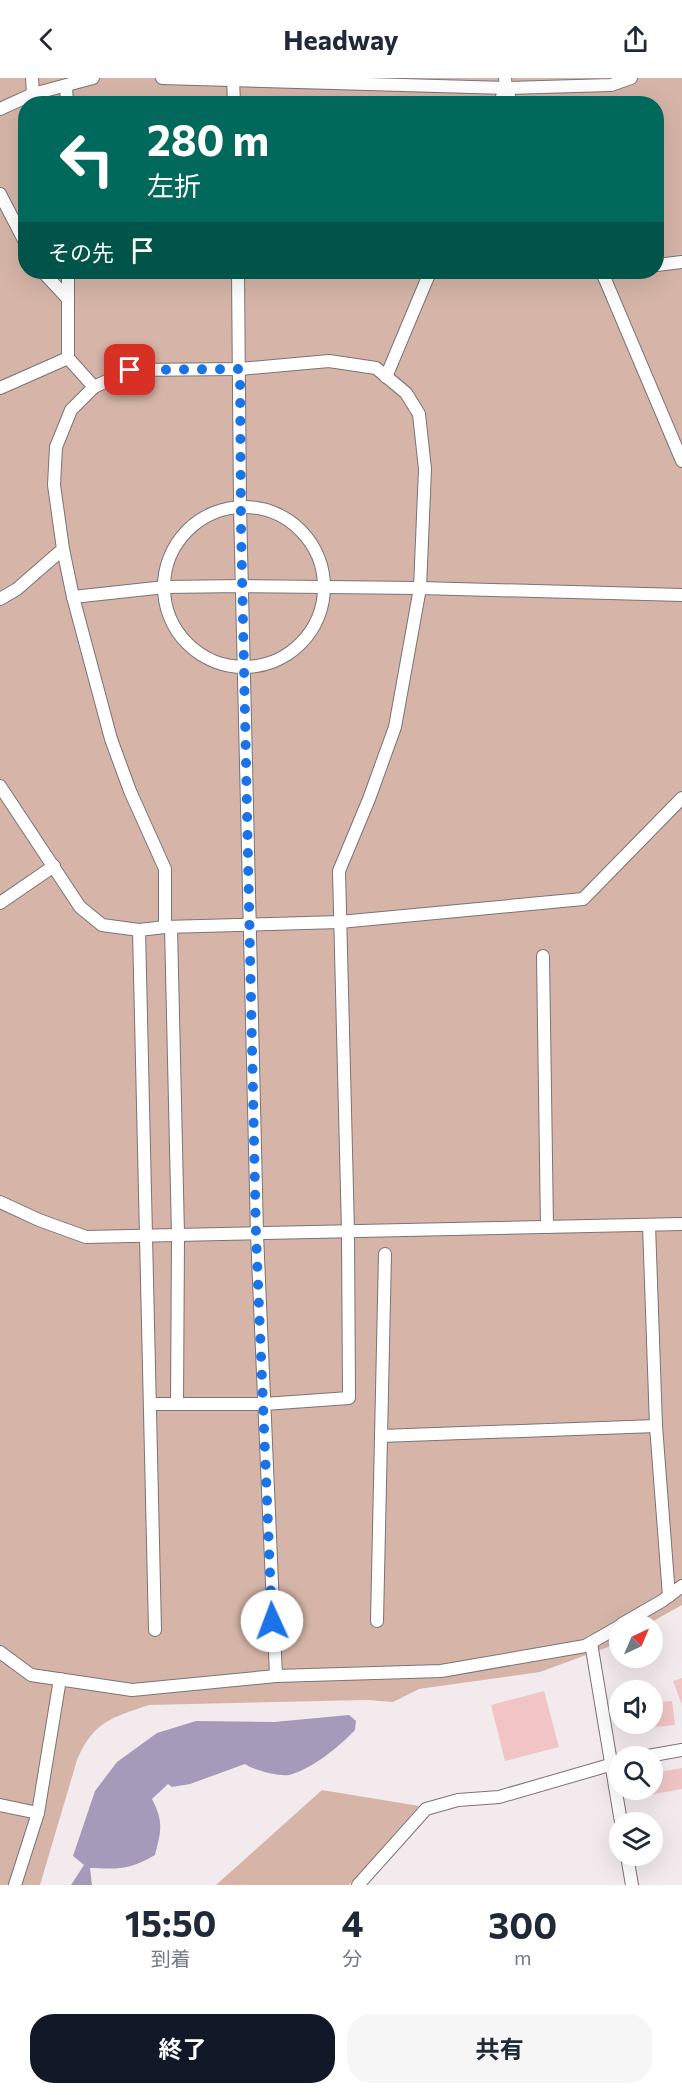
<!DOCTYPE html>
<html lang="ja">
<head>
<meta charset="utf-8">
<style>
	:root { --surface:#fff; --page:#f6f6f7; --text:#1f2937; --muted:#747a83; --accent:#111827 }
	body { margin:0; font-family:Commissioner,"Noto Sans JP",sans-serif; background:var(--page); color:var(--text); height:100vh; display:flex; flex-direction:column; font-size:22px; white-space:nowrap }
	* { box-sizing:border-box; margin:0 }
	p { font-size:20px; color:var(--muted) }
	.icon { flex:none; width:33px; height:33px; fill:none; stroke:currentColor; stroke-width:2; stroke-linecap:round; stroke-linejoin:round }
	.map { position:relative; height:1807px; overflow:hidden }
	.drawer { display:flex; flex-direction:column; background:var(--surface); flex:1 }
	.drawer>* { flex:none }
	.hud { position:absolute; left:18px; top:18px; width:646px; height:183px; border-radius:24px; box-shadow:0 6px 24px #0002; background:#00695c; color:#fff; overflow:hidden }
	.needle { width:39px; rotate:44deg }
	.controls { position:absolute; left:609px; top:1536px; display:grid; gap:12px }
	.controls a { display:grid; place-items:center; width:54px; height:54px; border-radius:50%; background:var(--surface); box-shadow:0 6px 24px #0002; font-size:30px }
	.pin { position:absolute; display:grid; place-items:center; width:51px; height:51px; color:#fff; margin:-26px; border-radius:12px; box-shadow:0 3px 9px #0006 }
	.me { position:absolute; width:66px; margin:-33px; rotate:358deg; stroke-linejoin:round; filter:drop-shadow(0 0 4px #0008) }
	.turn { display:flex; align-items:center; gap:21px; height:126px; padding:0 30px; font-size:27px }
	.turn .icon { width:78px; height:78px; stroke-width:2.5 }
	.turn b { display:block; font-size:42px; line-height:51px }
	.then { display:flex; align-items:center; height:57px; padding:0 30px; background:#0003; gap:12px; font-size:22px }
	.eta { display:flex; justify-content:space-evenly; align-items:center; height:102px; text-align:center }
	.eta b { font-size:36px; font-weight:700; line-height:42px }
	.primary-button { display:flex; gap:12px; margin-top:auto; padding:12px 30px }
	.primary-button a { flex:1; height:69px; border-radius:24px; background:var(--accent); color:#fff; font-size:24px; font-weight:700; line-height:69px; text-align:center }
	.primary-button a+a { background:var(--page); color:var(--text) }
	header { display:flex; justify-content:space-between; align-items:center; height:78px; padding:0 30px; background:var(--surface); font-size:27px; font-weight:700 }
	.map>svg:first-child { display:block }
</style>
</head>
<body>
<header><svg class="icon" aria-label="back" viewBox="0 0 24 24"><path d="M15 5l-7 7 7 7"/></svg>Headway<svg class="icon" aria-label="share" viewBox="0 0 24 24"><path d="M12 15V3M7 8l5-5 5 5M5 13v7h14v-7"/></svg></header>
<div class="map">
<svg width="682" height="1807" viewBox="0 0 682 1807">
	<rect width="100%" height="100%" fill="#f3eaed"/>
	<!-- green -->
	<g fill="#d6b5a8" fill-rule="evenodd">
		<path d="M0 0H682V1527L648 1546H620L619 1563 608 1569 540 1594 419 1611 393 1624 367 1622 149 1627C111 1640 94 1643 77 1682L40 1807H0ZM26 26H657V194H26Z"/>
		<path d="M322 1712 419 1728 349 1807H216Z"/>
	</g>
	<!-- water -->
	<path fill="#a69abb" d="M349 1637 356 1643 355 1652C340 1668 311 1692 289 1697 279 1699 253 1692 245 1686L190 1706 172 1709 168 1706 152 1721C164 1744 161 1753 155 1777 130 1792 118 1791 90 1790L92 1807H71L84 1787 73 1778 95 1713 117 1684 157 1655 196 1643 274 1644Z"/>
	<!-- building -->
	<g fill="#f1c5c5">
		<path d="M682 1600V1627L673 1603Z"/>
		<path d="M544 1613 559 1669 505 1683 491 1627Z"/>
		<path d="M672 1623 675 1647 622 1652 621 1646H652V1625Z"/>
		<path d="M682 1690V1711L638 1719 637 1712H652V1695Z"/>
	</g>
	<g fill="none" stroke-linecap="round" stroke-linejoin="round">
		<defs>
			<g id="lane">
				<path d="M32 0 33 16"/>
				<path d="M162 0 506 10 611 7 631 0"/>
				<path d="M233 0 234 26"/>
				<path d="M505 0 506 10 512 26"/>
				<path d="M66 8 67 26"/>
				<path d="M499 26 506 10"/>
				<path d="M0 31 33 16 93 0"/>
				<path d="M0 116 26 166"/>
				<path d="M657 187 682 184"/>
				<path d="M43 194 68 221"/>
				<path d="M68 194V280L94 309"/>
				<path d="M238 194 240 429 257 1156 276 1598"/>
				<path d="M602 194 682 383"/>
				<path d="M386 299 430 194"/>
				<path d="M0 310 68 280"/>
				<circle cx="244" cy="509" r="80"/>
				<path d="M63 471 73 519 111 661 130 713 165 791V849"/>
				<path d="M73 519 165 509 242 508 420 510 682 517"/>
				<path d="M0 521 17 511 63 471 54 407 56 369 71 332 94 309 130 292 240 291 329 283 376 290 406 315 419 336 425 391 420 510 395 649 369 721 339 793 348 1153 349 1320 264 1326H150"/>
				<path d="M0 708 80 829 102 847 139 852 165 849 340 844 583 821 682 720"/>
				<path d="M0 825 54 788"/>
				<path d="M171 849 178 1157 177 1326"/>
				<path d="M139 852 155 1552"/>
				<path d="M543 878 547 1149"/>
				<path d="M0 1124 39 1142 86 1159 682 1146"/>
				<path d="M649 1147 656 1348 669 1518"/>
				<path d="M381 1358 656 1348"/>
				<path d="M377 1543 385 1176"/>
				<path d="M622 1546 662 1523 682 1508"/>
				<path d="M591 1565 621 1744"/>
				<path d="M0 1574 31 1597 132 1612 276 1598 441 1593 585 1568 620 1548"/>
				<path d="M648 1678 682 1672"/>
				<path d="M0 1727 38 1735"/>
				<path d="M627 1778 632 1807"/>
				<path d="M15 1807 38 1735 60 1601"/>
				<path d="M358 1807 426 1731 458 1722 499 1719 620 1684"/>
			</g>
		</defs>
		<!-- lane casing -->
		<use href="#lane" stroke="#7b7376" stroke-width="14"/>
		<!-- lane -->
		<use href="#lane" stroke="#fff" stroke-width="12"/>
	</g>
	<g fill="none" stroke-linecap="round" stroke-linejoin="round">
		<!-- route -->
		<path stroke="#1a73e8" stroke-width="10" stroke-dasharray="0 18" d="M130 292 240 291 241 449 256 1156 272 1543"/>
	</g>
</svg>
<div class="controls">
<a><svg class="needle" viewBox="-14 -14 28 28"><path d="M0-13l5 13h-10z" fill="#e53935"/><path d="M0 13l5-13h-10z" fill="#747a83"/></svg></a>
<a><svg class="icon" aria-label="sound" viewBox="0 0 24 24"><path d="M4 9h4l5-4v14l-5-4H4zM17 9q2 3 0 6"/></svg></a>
<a><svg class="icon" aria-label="search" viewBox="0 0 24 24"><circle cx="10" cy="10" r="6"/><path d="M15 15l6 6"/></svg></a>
<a><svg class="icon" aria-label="layers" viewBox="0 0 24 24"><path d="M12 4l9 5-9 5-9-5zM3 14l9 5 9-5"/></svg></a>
</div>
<div class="pin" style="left:130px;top:292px;background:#d93025"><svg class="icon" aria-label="arrive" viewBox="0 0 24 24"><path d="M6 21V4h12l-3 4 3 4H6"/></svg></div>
<svg class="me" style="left:272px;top:1543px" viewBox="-20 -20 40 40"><circle r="19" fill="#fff"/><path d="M0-13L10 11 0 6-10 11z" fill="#1a73e8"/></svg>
<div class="hud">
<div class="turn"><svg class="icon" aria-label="left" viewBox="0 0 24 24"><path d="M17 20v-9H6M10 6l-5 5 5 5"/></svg><div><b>280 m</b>左折</div></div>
<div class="then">その先<svg class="icon" aria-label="arrive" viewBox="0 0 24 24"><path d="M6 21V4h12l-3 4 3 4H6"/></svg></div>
</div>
</div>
<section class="drawer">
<div class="eta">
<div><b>15:50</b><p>到着</p></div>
<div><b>4</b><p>分</p></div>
<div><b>300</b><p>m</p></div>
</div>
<div class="primary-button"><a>終了</a><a>共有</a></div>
</section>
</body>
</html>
